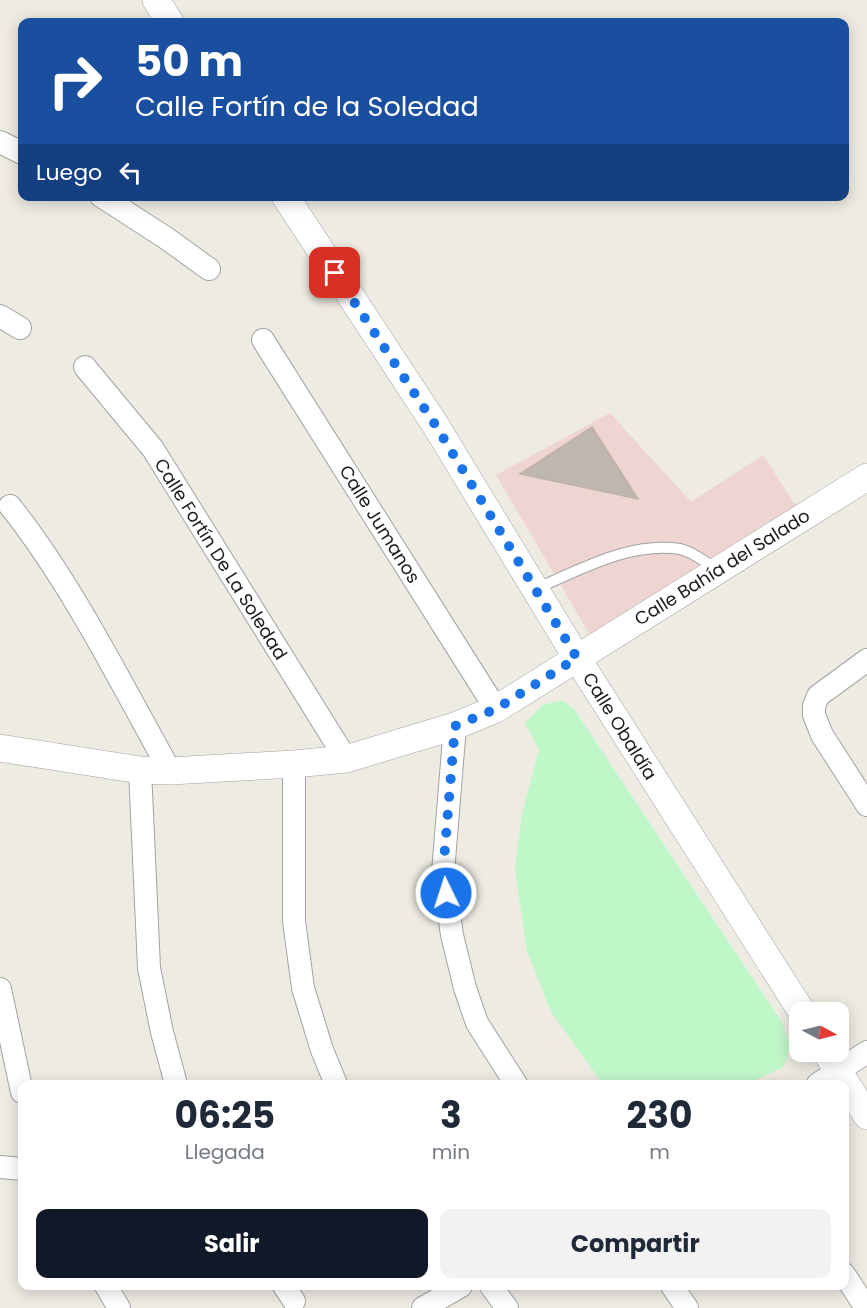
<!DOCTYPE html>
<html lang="es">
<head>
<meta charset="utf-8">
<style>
	:root { --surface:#fff; --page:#f2f2f3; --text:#1f2937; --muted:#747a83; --accent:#111827 }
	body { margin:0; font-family:Poppins,sans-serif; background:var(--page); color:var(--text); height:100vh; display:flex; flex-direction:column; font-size:22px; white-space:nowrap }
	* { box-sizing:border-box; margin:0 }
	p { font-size:20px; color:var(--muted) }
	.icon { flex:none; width:33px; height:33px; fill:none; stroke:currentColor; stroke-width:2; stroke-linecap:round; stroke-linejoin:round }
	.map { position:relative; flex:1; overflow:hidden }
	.sheet { position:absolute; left:18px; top:1080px; width:831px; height:210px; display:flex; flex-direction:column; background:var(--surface); border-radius:12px; box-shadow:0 3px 15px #0003 }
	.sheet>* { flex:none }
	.top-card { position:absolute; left:18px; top:18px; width:831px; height:183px; border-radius:12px; box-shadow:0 3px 15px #0003; background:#1a4fa0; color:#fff; overflow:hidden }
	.needle { width:39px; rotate:97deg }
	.tools { position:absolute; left:789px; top:1002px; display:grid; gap:12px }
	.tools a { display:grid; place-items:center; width:60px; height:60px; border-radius:12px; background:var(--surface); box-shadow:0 3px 15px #0003; font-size:30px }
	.pin { position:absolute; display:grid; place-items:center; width:51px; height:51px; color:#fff; margin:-26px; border-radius:12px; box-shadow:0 3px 9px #0006 }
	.me { position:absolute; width:66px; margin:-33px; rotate:356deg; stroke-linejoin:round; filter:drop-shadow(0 0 4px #0008) }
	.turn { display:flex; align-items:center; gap:21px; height:126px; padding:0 18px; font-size:27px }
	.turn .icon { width:78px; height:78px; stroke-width:2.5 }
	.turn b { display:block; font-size:42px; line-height:51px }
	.then { display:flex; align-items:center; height:57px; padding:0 18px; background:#0003; gap:12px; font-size:22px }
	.eta { display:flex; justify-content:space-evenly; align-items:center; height:102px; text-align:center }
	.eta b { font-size:36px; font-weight:700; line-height:42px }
	.primary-button { display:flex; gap:12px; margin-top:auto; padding:12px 18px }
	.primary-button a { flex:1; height:69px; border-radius:12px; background:var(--accent); color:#fff; font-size:24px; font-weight:700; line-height:69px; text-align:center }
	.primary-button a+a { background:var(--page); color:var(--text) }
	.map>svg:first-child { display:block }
</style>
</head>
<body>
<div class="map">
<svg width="867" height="1308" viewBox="0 0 867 1308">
	<rect width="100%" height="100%" fill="#edebe2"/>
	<!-- commercial -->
	<path fill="#eed5d2" d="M610 413 691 502 763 455 796 506 590 635 496 475Z"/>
	<!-- park -->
	<path fill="#c0f7c9" d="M562 700 574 709 783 1024 790 1048 784 1067 746 1084H603L551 1012 527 951 515 869 522 814 539 750 525 723 542 705Z"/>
	<!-- building -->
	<path fill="#beb7af" stroke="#beb2a5" stroke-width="1.5" d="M592 427 638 499 520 474Z"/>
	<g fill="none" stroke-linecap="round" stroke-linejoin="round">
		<defs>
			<path id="service" d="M535 589C580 570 630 541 680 549 692 551 706 563 717 569"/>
			<g id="minor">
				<path d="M0 142 22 153"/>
				<path d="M101 196 166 238 209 269"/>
				<path d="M0 316 20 328"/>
				<path d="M263 340 496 709"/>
				<path d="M85 367 153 449 346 759"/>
				<path d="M10 506C72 584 121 683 170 771"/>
				<path d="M867 660 818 696 814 706V715L822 735 867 805"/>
				<path d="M455 726 443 872 452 935 465 988 477 1023 516 1084"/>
				<path d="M294 764V921L303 988 322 1050 336 1084"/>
				<path d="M140 770 149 968 162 1032 176 1084"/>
				<path d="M0 989 22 1092"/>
				<path d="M818 1084 867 1052"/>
				<path d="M0 1167 22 1169"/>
				<path d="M844 1274 866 1308"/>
				<path d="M106 1286 119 1308"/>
				<path d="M284 1286 294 1301"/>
				<path d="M491 1286 507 1308"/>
				<path d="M672 1286 687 1308"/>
				<path d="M423 1308 461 1286"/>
			</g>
			<g id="tertiary">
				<path d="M156 0 170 22"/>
				<path d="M285 196 436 426 577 658 802 1012"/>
				<path d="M0 748 140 770 170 771 294 764 346 759 455 726 496 709 867 477"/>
				<path d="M826 1052 867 1116"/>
			</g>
		</defs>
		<!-- service casing -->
		<use href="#service" stroke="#a3a3a3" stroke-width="12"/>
		<!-- minor casing -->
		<use href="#minor" stroke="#a3a3a3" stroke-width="24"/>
		<!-- tertiary casing -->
		<use href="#tertiary" stroke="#a3a3a3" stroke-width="28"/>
		<!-- service -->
		<use href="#service" stroke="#fff" stroke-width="10"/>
		<!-- minor -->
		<use href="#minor" stroke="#fff" stroke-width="22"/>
		<!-- tertiary -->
		<use href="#tertiary" stroke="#fff" stroke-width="27"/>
	</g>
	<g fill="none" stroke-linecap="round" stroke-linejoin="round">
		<!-- route -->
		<path stroke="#1a73e8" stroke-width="10" stroke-dasharray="0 18" d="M335 273 436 426 577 658 496 709 455 726 443 872 446 893"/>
	</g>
	<g text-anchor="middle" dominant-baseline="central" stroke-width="6" stroke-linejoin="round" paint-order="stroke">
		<!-- street labels -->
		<g font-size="18" fill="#1c1c1c" stroke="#fff">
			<text transform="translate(380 524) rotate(58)">Calle Jumanos</text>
			<text transform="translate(221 559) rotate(58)">Calle Fortín De La Soledad</text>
			<text transform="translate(722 567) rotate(-32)">Calle Bahía del Salado</text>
			<text transform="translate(620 726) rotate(58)">Calle Obaldía</text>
		</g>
	</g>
</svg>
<div class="tools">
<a><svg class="needle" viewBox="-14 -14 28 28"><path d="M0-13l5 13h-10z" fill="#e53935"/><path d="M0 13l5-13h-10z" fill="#747a83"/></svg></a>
</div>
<div class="pin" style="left:335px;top:273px;background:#d93025"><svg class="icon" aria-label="arrive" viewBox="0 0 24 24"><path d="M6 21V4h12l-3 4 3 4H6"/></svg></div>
<svg class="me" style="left:446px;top:893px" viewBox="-20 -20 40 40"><circle r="17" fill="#1a73e8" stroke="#fff" stroke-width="3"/><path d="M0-11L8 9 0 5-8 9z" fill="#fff"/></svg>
<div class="top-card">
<div class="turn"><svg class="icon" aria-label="right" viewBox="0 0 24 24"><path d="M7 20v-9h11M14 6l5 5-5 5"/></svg><div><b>50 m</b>Calle Fortín de la Soledad</div></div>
<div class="then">Luego<svg class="icon" aria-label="left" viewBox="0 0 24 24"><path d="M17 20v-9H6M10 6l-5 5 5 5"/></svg></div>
</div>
<section class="sheet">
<div class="eta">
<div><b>06:25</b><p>Llegada</p></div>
<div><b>3</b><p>min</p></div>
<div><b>230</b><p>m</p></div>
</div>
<div class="primary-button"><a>Salir</a><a>Compartir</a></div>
</section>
</div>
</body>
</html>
